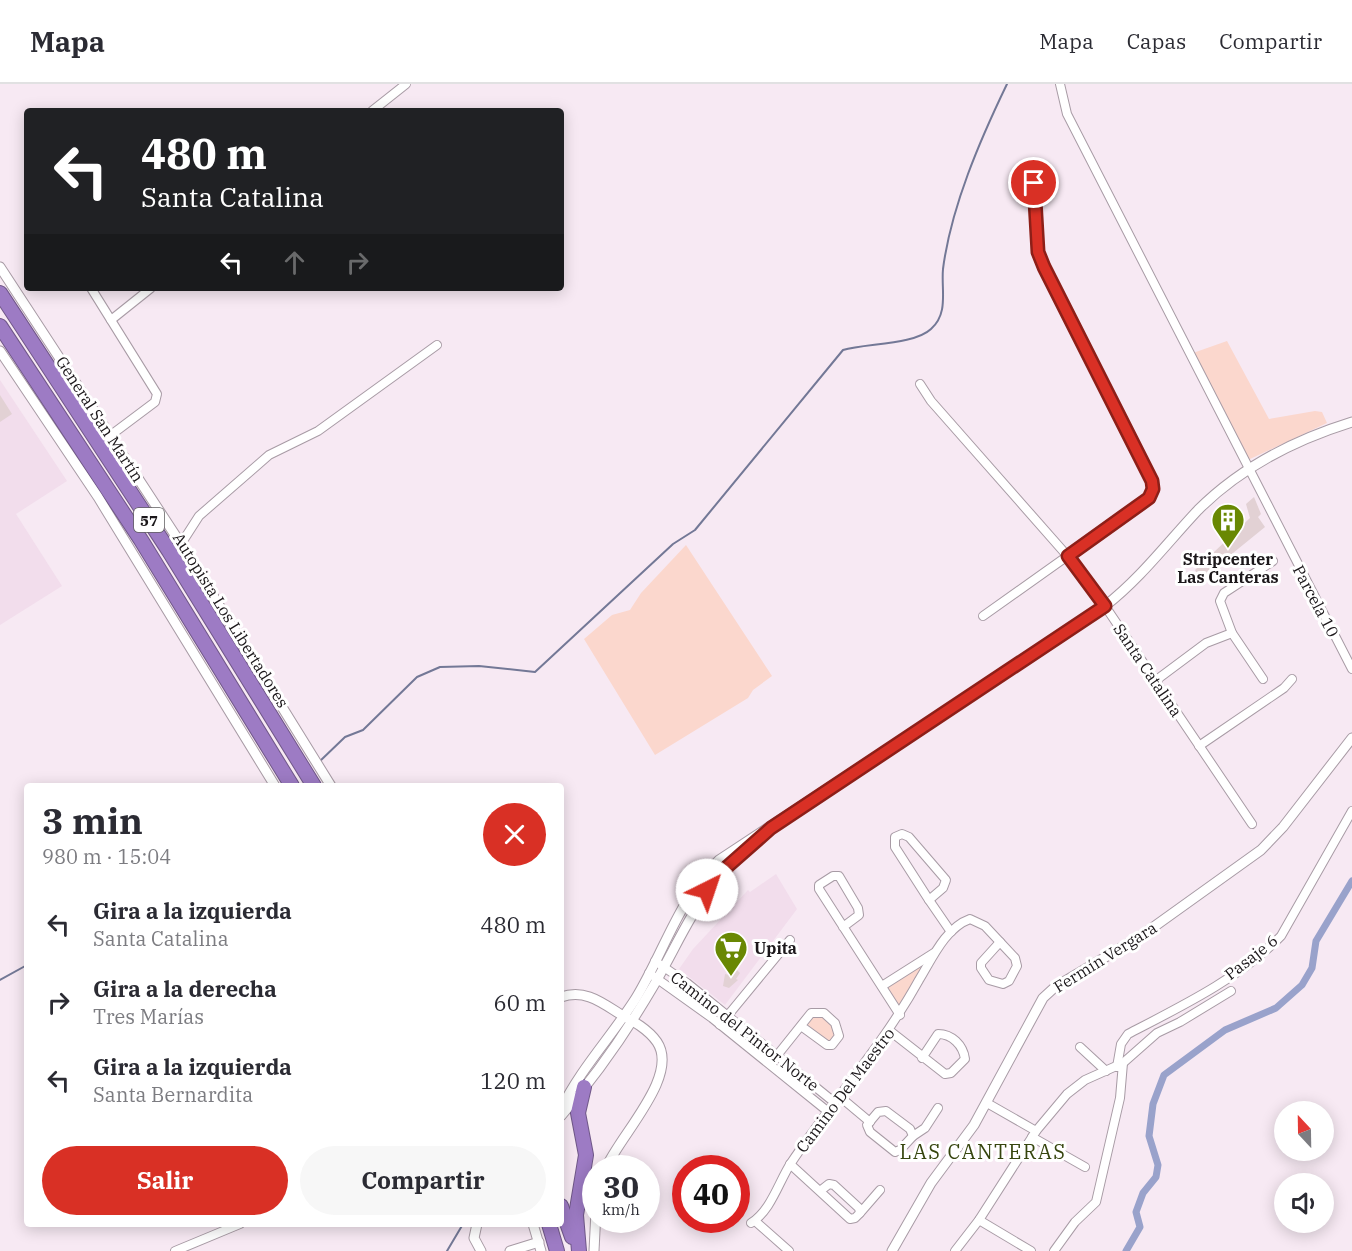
<!DOCTYPE html>
<html lang="es">
<head>
<meta charset="utf-8">
<style>
	:root { --surface:#fff; --page:#f7f7f7; --text:#2b2b33; --muted:#7c7c81; --line:#e1e1e2; --accent:#d93025 }
	body { margin:0; font-family:"IBM Plex Serif",serif; background:var(--page); color:var(--text); height:100vh; display:flex; flex-direction:column; font-size:22px; white-space:nowrap }
	* { box-sizing:border-box; margin:0 }
	p { font-size:20px; color:var(--muted) }
	.icon { flex:none; width:33px; height:33px; fill:none; stroke:currentColor; stroke-width:2; stroke-linecap:round; stroke-linejoin:round }
	.map { position:relative; flex:1; overflow:hidden }
	.details { position:absolute; left:24px; top:699px; width:540px; height:444px; display:flex; flex-direction:column; background:var(--surface); border-radius:6px; box-shadow:0 3px 15px #0003 }
	.details>* { flex:none }
	.guide { position:absolute; left:24px; top:24px; width:540px; height:183px; border-radius:6px; box-shadow:0 3px 15px #0003; background:#202124; color:#fff; overflow:hidden }
	.needle { width:39px; rotate:338deg }
	.fabs { position:absolute; left:1274px; top:1017px; display:grid; gap:12px }
	.fabs a { display:grid; place-items:center; width:60px; height:60px; border-radius:50%; background:var(--surface); box-shadow:0 3px 15px #0003; font-size:30px }
	.speed { position:absolute; left:582px; top:1071px; display:flex; gap:12px; font-size:30px; font-weight:700; text-align:center }
	.speed>* { display:grid; place-content:center; width:78px; height:78px; border-radius:50%; background:var(--surface); box-shadow:0 3px 15px #0003; line-height:1 }
	.speed small { font-size:15px; font-weight:400 }
	.speed .limit { border:9px solid #d22; background:#fff; color:#111 }
	.pin { position:absolute; display:grid; place-items:center; width:51px; height:51px; color:#fff; margin:-26px; border:3px solid #fff; border-radius:50%; box-shadow:0 2px 6px #0007 }
	.me { position:absolute; width:66px; margin:-33px; rotate:41deg; stroke-linejoin:round; filter:drop-shadow(0 0 4px #0008) }
	.turn { display:flex; align-items:center; gap:21px; height:126px; padding:0 18px; font-size:27px }
	.turn .icon { width:78px; height:78px; stroke-width:2.5 }
	.turn b { display:block; font-size:42px; line-height:51px }
	.lanes { display:flex; align-items:center; height:57px; padding:0 18px; background:#0003; justify-content:center; gap:30px; direction:ltr }
	.lanes .off { opacity:.35 }
	.round { display:grid; place-items:center; flex:none; width:63px; height:63px; border-radius:32px; background:var(--page) }
	.head { display:flex; align-items:center; justify-content:space-between; height:102px; padding:0 18px }
	h1 { font-size:36px; font-weight:700; line-height:45px }
	.primary-button { display:flex; gap:12px; margin-top:auto; padding:12px 18px }
	.primary-button a { flex:1; height:69px; border-radius:36px; background:var(--accent); color:#fff; font-size:24px; font-weight:700; line-height:69px; text-align:center }
	.primary-button a+a { background:var(--page); color:var(--text) }
	ul { padding:0; list-style:none }
	li { display:flex; align-items:center; gap:18px; height:78px; padding:0 18px }
	li div { flex:1 }
	li b { display:block; font-size:22px }
	li em { font-style:normal }
	header { display:flex; align-items:center; gap:36px; box-sizing:border-box; height:84px; padding:0 30px; background:var(--surface); border-bottom:2px solid var(--line) }
	header strong { font-size:28px }
	nav { display:flex; gap:33px; margin-inline-start:auto; font-size:21px }
	.map>svg:first-child { display:block }
</style>
</head>
<body>
<header>
<strong>Mapa</strong>
<nav><a>Mapa</a><a>Capas</a><a>Compartir</a></nav>
</header>
<div class="map">
<svg width="1352" height="1167" viewBox="0 0 1352 1167">
	<rect width="100%" height="100%" fill="#f7e9f3"/>
	<!-- built -->
	<g fill="#f2ddec">
		<path d="M0 296 67 397 16 430 62 502 0 541Z"/>
		<path d="M776 790 797 825 725 921 679 885 693 865 748 806 750 808Z"/>
	</g>
	<!-- green -->
	<g fill="#fbd7cd">
		<path d="M1227 257 1269 335 1315 327 1322 328 1327 339 1250 375 1247 374 1193 269Z"/>
		<path d="M686 461 772 592 753 606 748 614 655 671 584 555 612 531 630 526 641 509Z"/>
		<path d="M926 878 899 924 885 902Z"/>
		<path d="M818 930 833 939 836 955 827 959 807 942 813 932Z"/>
	</g>
	<g fill="none" stroke-linecap="round" stroke-linejoin="round">
		<!-- stream -->
		<g stroke="#737896" stroke-width="2">
			<path d="M319 678 345 653 363 646 417 593 440 583 479 582 535 588 673 460 695 446 843 266C866 259 914 261 931 245 949 229 941 206 943 185 951 123 980 56 1007 0"/>
			<path d="M0 896 27 881"/>
			<path d="M447 1167 463 1140"/>
		</g>
		<!-- canal -->
		<path stroke="#99a2cb" stroke-width="7" d="M1126 1167 1140 1143 1136 1128 1143 1109 1156 1093 1158 1081 1149 1052 1153 1020 1164 991 1225 946 1276 924 1302 901 1312 884 1316 857 1352 797"/>
	</g>
	<!-- building -->
	<g fill="#e2d1d4">
		<path d="M0 311 12 330 0 338Z"/>
		<path d="M1254 413 1261 430 1258 433 1265 443 1201 495 1195 486 1250 434 1246 420Z"/>
		<path d="M735 884 740 889 736 895 738 896 729 904 723 902 725 890 729 891Z"/>
	</g>
	<g fill="none" stroke-linecap="round" stroke-linejoin="round">
		<defs>
			<g id="minor">
				<path d="M1060 0 1067 30 1352 585"/>
				<path d="M372 27 406 0"/>
				<path d="M91 204 157 310 155 318 111 351"/>
				<path d="M111 236 151 204"/>
				<path d="M920 300 931 317 1071 476 1105 522 1252 740"/>
				<path d="M181 460 199 432 269 371 318 347 437 261"/>
				<path d="M983 532 1149 414 1152 397 1044 183 1038 168 1033 99"/>
				<path d="M1263 595 1232 549 1220 517 1224 509 1273 477"/>
				<path d="M1155 597 1206 559 1232 549"/>
				<path d="M1199 662 1284 604 1292 595"/>
				<path d="M902 750 909 753 946 796 943 804 929 816 895 763V753Z"/>
				<path d="M929 816 951 848"/>
				<path d="M843 843 859 831 858 824 839 792H833L819 801V805L900 931"/>
				<path d="M1000 858 1015 874 1017 882 1009 897 1003 900 989 896 981 884V879Z"/>
				<path d="M655 877 687 899 834 1018"/>
				<path d="M649 889 712 934 826 1026"/>
				<path d="M882 902 934 869"/>
				<path d="M720 941 790 856"/>
				<path d="M890 947 945 990 951 989 965 975C963 961 952 950 938 950L922 974"/>
				<path d="M1080 963 1106 987"/>
				<path d="M775 974 811 929H824L835 939 839 952 832 961H827L801 942"/>
				<path d="M1117 983 1121 960 1128 950C1180 923 1240 894 1281 852L1352 727"/>
				<path d="M839 1012 870 1038"/>
				<path d="M987 1019 1036 1047"/>
				<path d="M886 1027 910 1045 913 1052 900 1066 895 1068 870 1048 867 1041 878 1028Z"/>
				<path d="M913 1052 925 1044 938 1024"/>
				<path d="M1032 1053 1085 1083"/>
				<path d="M790 1080 850 1135 855 1134 860 1129 859 1124 834 1101 829 1100 820 1107"/>
				<path d="M860 1129 880 1106"/>
				<path d="M979 1136 1031 1167"/>
				<path d="M755 1137 789 1167"/>
				<path d="M751 1139C771 1127 779 1097 791 1079 833 1016 882 963 919 896 932 875 945 844 970 835L985 842 1000 858"/>
				<path d="M175 1167 240 1140"/>
				<path d="M955 1167 979 1136 1036 1047 1067 1010 1085 996 1123 979 1157 949 1180 938 1231 907"/>
				<path d="M1054 1167 1075 1138 1096 1118 1120 1014 1123 979"/>
			</g>
			<g id="tertiary">
				<path d="M0 183 181 460 331 702"/>
				<path d="M0 267 98 413 275 702"/>
				<path d="M561 913C585 905 601 918 620 930 633 937 648 945 657 958 680 992 620 1051 606 1084"/>
				<path d="M561 1025C581 984 612 952 636 914 664 868 679 814 719 776L1105 522C1141 494 1167 459 1198 426 1241 383 1294 356 1352 338"/>
				<path d="M561 1032C596 992 627 947 654 901 688 842 699 803 756 757"/>
				<path d="M477 1140 474 1154 481 1167"/>
				<path d="M533 1140 541 1167"/>
				<path d="M510 1167 539 1158"/>
				<path d="M594 1167 596 1127"/>
				<path d="M892 1167 931 1099 974 1041 1043 914 1055 903 1141 852 1261 766 1283 743 1352 654"/>
			</g>
			<g id="motorway">
				<path d="M0 209 169 467 314 702"/>
				<path d="M0 242 141 456 292 702"/>
				<path d="M561 1122 572 1153"/>
				<path d="M549 1140 557 1167"/>
				<path d="M579 1167 576 1131 586 1071 578 1029 584 1003"/>
			</g>
		</defs>
		<!-- minor casing -->
		<use href="#minor" stroke="#a89ba5" stroke-width="10"/>
		<!-- tertiary casing -->
		<use href="#tertiary" stroke="#a89ba5" stroke-width="11"/>
		<!-- motorway casing -->
		<use href="#motorway" stroke="#705888" stroke-width="16"/>
		<!-- minor -->
		<use href="#minor" stroke="#fff" stroke-width="8"/>
		<!-- tertiary -->
		<use href="#tertiary" stroke="#fff" stroke-width="9"/>
		<!-- motorway -->
		<use href="#motorway" stroke="#9d7bc4" stroke-width="14"/>
	</g>
	<g fill="none" stroke-linecap="round" stroke-linejoin="round">
		<defs>
			<path id="route" d="M707 806 728 782 771 744 1105 522 1068 472 1149 414 1153 405 1152 397 1044 183 1038 168 1034 99"/>
		</defs>
		<!-- route casing -->
		<use href="#route" stroke="#8d1f18" stroke-width="15"/>
		<!-- route -->
		<use href="#route" stroke="#d93025" stroke-width="10"/>
	</g>
	<!-- icons -->
	<defs>
		<symbol id="building-pin" viewBox="-11 -11 22 30"><path d="M0 17L-7.5 6A9.5 9.5 0 1 1 7.5 6Z" fill="#698803" stroke="#fff"/><path d="M-4-6H4V6H1V3H-1V6H-4ZM-2.5-4.3h1.7v1.8h-1.7ZM.8-4.3h1.7v1.8H.8ZM-2.5-1h1.7V.8h-1.7ZM.8-1h1.7V.8H.8Z" fill="#fff"/></symbol>
		<symbol id="supermarket-pin" viewBox="-11 -11 22 30"><path d="M0 17L-7.5 6A9.5 9.5 0 1 1 7.5 6Z" fill="#698803" stroke="#fff"/><path d="M-6-5.5h2.5l.6 2H6L4.5 2H-2.5L-4.4-4H-6ZM-1.5 3.2a1.3 1.3 0 1 0 .1 0ZM3 3.2a1.3 1.3 0 1 0 .1 0Z" fill="#fff"/></symbol>
	</defs>
	<g fill-rule="evenodd">
		<use href="#building-pin" x="1209" y="417" width="38" height="52"/>
		<use href="#supermarket-pin" x="712" y="845" width="38" height="52"/>
	</g>
	<g text-anchor="middle" dominant-baseline="central" stroke-width="6" stroke-linejoin="round" paint-order="stroke">
		<!-- shield labels -->
		<rect fill="#fff" stroke="#5f5d5f" stroke-width="1.5" x="134" y="424" width="30" height="24" rx="4.5"/>
		<g font-size="15" font-weight="bold" fill="#1b171a">
			<text x="149" y="436">57</text>
		</g>
		<!-- street labels -->
		<g font-size="16" fill="#1b171a" stroke="#fff">
			<text transform="translate(100 335) rotate(57)">General San Martín</text>
			<text transform="translate(1316 517) rotate(62)">Parcela 10</text>
			<text transform="translate(231 536) rotate(58)">Autopista Los Libertadores</text>
			<text transform="translate(1148 586) rotate(56)">Santa Catalina</text>
			<text transform="translate(1105 873) rotate(-32)">Fermín Vergara</text>
			<text transform="translate(1251 873) rotate(-38)">Pasaje 6</text>
			<text transform="translate(745 947) rotate(38)">Camino del Pintor Norte</text>
			<text transform="translate(845 1006) rotate(-53)">Camino Del Maestro</text>
		</g>
		<!-- poi labels -->
		<g font-size="16" font-weight="bold" fill="#1b171a" stroke="#fff">
			<text x="1228" y="475">Stripcenter<tspan x="1228" dy="18">Las Canteras</tspan></text>
			<text x="754" y="864" text-anchor="start">Upita</text>
		</g>
		<!-- quarter labels -->
		<g font-size="20" letter-spacing="1.5" fill="#36450e" stroke="#fff">
			<text x="983" y="1067">LAS CANTERAS</text>
		</g>
	</g>
</svg>
<div class="fabs">
<a><svg class="needle" viewBox="-14 -14 28 28"><path d="M0-13l5 13h-10z" fill="#e53935"/><path d="M0 13l5-13h-10z" fill="#7c7c81"/></svg></a>
<a><svg class="icon" aria-label="sound" viewBox="0 0 24 24"><path d="M4 9h4l5-4v14l-5-4H4zM17 9q2 3 0 6"/></svg></a>
</div>
<div class="speed"><div>30<small>km/h</small></div><div class="limit">40</div></div>
<div class="pin" style="left:1034px;top:99px;background:#d93025"><svg class="icon" aria-label="arrive" viewBox="0 0 24 24"><path d="M6 21V4h12l-3 4 3 4H6"/></svg></div>
<svg class="me" style="left:707px;top:806px" viewBox="-20 -20 40 40"><circle r="19" fill="#fff"/><path d="M0-13L10 11 0 6-10 11z" fill="#d93025"/></svg>
<div class="guide">
<div class="turn"><svg class="icon" aria-label="left" viewBox="0 0 24 24"><path d="M17 20v-9H6M10 6l-5 5 5 5"/></svg><div><b>480 m</b>Santa Catalina</div></div>
<div class="lanes"><svg class="icon" aria-label="left" viewBox="0 0 24 24"><path d="M17 20v-9H6M10 6l-5 5 5 5"/></svg><svg class="icon off" aria-label="ahead" viewBox="0 0 24 24"><path d="M12 20V5M6 11l6-6 6 6"/></svg><svg class="icon off" aria-label="right" viewBox="0 0 24 24"><path d="M7 20v-9h11M14 6l5 5-5 5"/></svg></div>
</div>
<section class="details">
<div class="head"><div><h1>3 min</h1><p>980 m · 15:04</p></div><a class="round" style="background:#d93025;color:#fff"><svg class="icon" aria-label="close" viewBox="0 0 24 24"><path d="M6 6l12 12M18 6L6 18"/></svg></a></div>
<ul>
<li><svg class="icon" aria-label="left" viewBox="0 0 24 24"><path d="M17 20v-9H6M10 6l-5 5 5 5"/></svg><div><b>Gira a la izquierda</b><p>Santa Catalina</p></div><em>480 m</em></li>
<li><svg class="icon" aria-label="right" viewBox="0 0 24 24"><path d="M7 20v-9h11M14 6l5 5-5 5"/></svg><div><b>Gira a la derecha</b><p>Tres Marías</p></div><em>60 m</em></li>
<li><svg class="icon" aria-label="left" viewBox="0 0 24 24"><path d="M17 20v-9H6M10 6l-5 5 5 5"/></svg><div><b>Gira a la izquierda</b><p>Santa Bernardita</p></div><em>120 m</em></li>
</ul>
<div class="primary-button"><a>Salir</a><a>Compartir</a></div>
</section>
</div>
</body>
</html>
